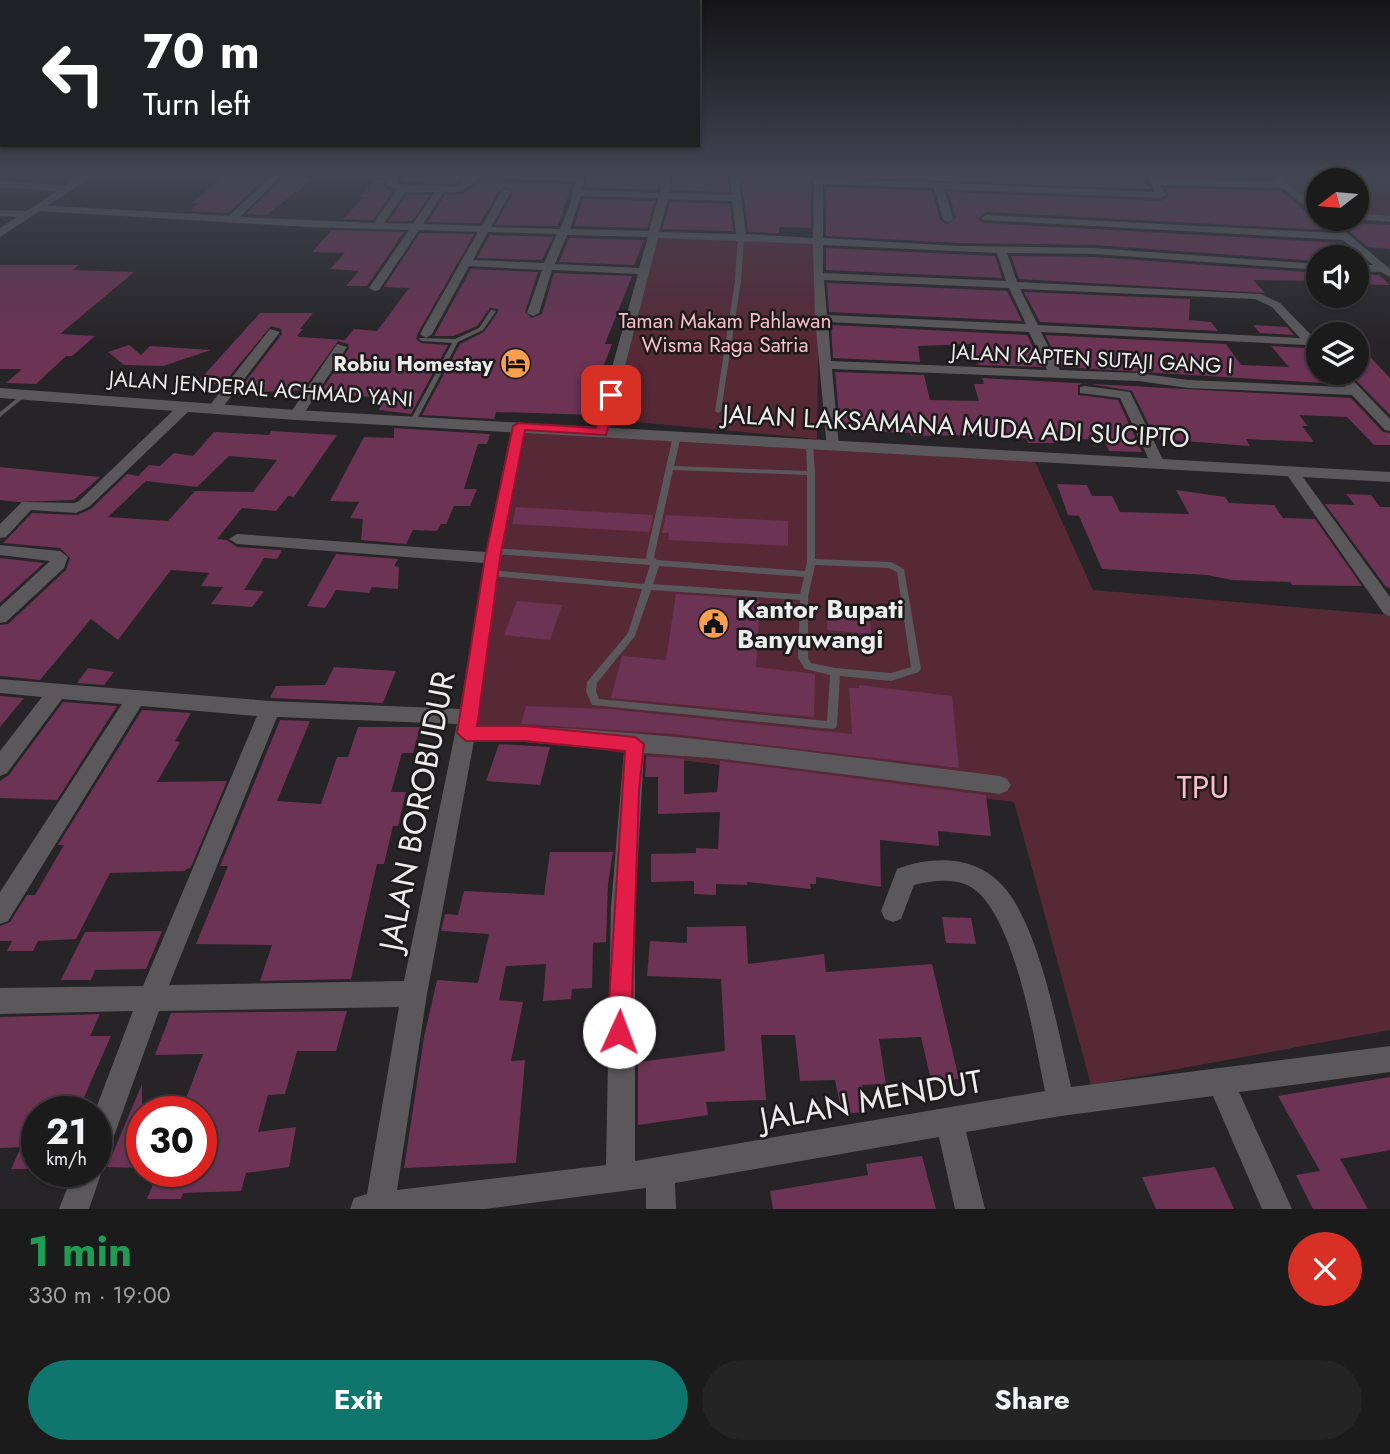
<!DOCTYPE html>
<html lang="en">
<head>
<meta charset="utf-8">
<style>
	:root { --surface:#1c1b1c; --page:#252425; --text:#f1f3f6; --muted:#a0a1a3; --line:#3a393b; --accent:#0f766e }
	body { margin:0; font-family:Jost,sans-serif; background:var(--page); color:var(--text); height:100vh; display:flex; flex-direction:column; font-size:26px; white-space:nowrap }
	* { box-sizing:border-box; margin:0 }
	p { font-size:23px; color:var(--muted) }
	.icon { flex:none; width:38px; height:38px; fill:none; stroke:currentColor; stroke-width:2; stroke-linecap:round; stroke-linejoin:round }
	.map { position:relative; height:1209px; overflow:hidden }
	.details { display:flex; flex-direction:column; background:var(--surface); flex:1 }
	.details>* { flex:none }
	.hud { position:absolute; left:0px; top:0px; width:700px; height:147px; box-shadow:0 2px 5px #0004,0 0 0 2px var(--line); background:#202124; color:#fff; overflow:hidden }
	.needle { width:46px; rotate:254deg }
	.tools { position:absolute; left:1306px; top:168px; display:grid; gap:14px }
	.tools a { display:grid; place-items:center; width:63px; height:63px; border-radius:50%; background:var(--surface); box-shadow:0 2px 5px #0004,0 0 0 2px var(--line); font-size:35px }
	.speed { position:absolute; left:21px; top:1096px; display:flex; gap:14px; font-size:35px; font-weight:700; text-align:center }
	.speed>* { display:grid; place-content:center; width:91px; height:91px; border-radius:50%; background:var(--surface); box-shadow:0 2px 5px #0004,0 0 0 2px var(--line); line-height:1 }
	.speed small { font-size:18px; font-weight:400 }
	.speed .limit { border:10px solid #d22; background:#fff; color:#111 }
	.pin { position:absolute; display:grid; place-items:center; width:60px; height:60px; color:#fff; margin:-30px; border-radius:14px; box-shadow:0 4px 10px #0006 }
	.me { position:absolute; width:77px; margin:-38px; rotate:2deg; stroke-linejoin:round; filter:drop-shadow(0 0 5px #0008) }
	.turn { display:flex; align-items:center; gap:24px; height:147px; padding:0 28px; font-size:32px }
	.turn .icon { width:91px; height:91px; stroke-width:2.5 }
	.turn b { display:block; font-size:49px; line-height:60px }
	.round { display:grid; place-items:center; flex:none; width:74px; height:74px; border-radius:37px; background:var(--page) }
	.head { display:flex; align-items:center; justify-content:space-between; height:119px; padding:0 28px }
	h1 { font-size:42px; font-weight:700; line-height:52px; color:#1e9e55 }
	.primary-button { display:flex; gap:14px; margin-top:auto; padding:14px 28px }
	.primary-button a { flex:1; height:80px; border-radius:42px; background:var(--accent); color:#fff; font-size:28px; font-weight:700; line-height:80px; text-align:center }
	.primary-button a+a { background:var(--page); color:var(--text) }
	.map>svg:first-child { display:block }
</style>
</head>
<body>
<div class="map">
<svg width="1390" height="1209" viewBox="0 0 1390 1209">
	<rect width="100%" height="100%" fill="#262426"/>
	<!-- green -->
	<g fill="#572835">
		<path d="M1268 173H1390V220L1356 216V180H1318V212Z"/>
		<path d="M654 234 820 240 817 439 604 419Z"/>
		<path d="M519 426 918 445 919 451 1031 453 1093 590 1390 615V1030L1091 1085 1014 802 466 733Z"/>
	</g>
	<!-- building -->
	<g fill="#6c3355" fill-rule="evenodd">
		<path d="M227 173 270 174 228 213 191 211 197 203H192Z"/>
		<path d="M407 173H452L469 174 455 184 401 182Z"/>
		<path d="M587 173H659L658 190 585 187Z"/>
		<path d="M673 173H728L729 192 672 190Z"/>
		<path d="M741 173 815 177 811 181V228L779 227V233L748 232Z"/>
		<path d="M818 173H961L1019 177 1017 173H1136L1151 189 818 176Z"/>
		<path d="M286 175 313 179 266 215 246 214Z"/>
		<path d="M375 180H386L383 186 393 191 373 220 343 219 364 197H359Z"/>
		<path d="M481 181 572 184 558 226 495 225 513 193 507 187 499 191 480 223 428 222 445 195 463 194Z"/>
		<path d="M826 187 932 191 940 220 947 224 956 218 948 192 1161 201 1169 196 1165 188 1281 191 1328 230 986 212 978 218 983 223 1342 243 1364 262H1356V257H1318V261L1094 245 959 243 826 236Z"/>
		<path d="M406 195H430L412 221H389Z"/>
		<path d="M583 199 655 201 647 228 574 226Z"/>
		<path d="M670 202 730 204 733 231 662 229Z"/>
		<path d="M1338 222 1390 225V249L1368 247Z"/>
		<path d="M332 230 404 232 367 286H346L359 271 330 269 345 253 312 252Z"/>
		<path d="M420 233 474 234 418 333 416 339 421 343 448 345 411 414 379 410 382 404 374 399 375 397 342 395 346 390H322L349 348 348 344 338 341 303 390 259 392 264 386 243 385 282 334 281 329 271 326 223 384 195 385 260 313H313L300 329H303L297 336 300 337 345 340 354 329 377 331 409 288 384 287Z"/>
		<path d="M490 235 553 237 542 260 477 258Z"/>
		<path d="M569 238 644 240 634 265 559 262Z"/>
		<path d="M826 248 995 256 1002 278 826 270Z"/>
		<path d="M1011 256 1094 257 1318 273V281L1253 280 1265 293 1019 279Z"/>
		<path d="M0 265H79L73 270 134 272 60 334 95 336 72 356H66L36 384 6 383 22 369H0Z"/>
		<path d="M471 269 538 272 525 312 532 318 542 314 554 273 632 276 605 344H612L596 386H604L596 415 496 412 494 419 422 415 460 344 484 332 498 312V309L490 308 477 326 454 336H434Z"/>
		<path d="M1356 274 1379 275 1390 285 1356 284Z"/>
		<path d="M827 283 1007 291 1022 321 829 312Z"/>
		<path d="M1024 292 1190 299 1189 320 1211 322 1218 331 1040 322Z"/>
		<path d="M831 325 1027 335 1043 367 978 365 972 344 918 346 920 362 833 358Z"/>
		<path d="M1253 325 1287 327 1294 335 1260 333Z"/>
		<path d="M1045 335 1226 344 1241 365 1289 367 1271 346 1306 348 1318 363V373H1330L1339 384 1062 367Z"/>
		<path d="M1356 342 1390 378V415L1349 373H1356Z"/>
		<path d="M129 345 141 355 150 346 211 350 163 366 124 365 108 352Z"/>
		<path d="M835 372 924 375 930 400 979 401 974 384H984L982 378 1351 398 1383 432 1390 433V445H1374L1347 417 1299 415 1308 426H1302L1314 442 1246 439 1250 446 1156 439 1132 391 1085 383 1078 385V395L1118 400 1142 452 1109 451 1104 440 1053 438 1055 443H1028L1026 438 1000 435 911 436 910 433 882 432V429L840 427Z"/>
		<path d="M394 428 490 434 487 444H478L464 489H477L470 506H454L446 524H441L437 531 413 530 406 544 361 540 363 519 350 518 359 502 330 501 364 437 394 438Z"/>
		<path d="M271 431 337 435 294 497 288 496 276 511 242 508 217 539 227 540 237 547 282 550 277 559 264 558 244 590 264 591 252 607 211 604 223 587 201 586 209 573 171 570 118 640 91 619 40 680 0 676V625L8 624 66 570 70 558 60 548 3 543 32 513 77 515 91 509 127 474 138 476 149 465 160 466 174 453 193 456 214 432 269 435ZM229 456 277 460 253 492 195 491 168 521 108 517 146 481 197 487Z"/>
		<path d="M0 467 100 477 74 500 18 502 0 500Z"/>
		<path d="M1057 484 1087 485 1092 496H1112L1120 512 1189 514 1176 490 1225 497 1229 503 1274 505 1283 518 1315 519 1362 586 1292 585 1290 582 1232 580 1207 575 1102 569 1079 516 1068 515Z"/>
		<path d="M1346 494 1371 495 1380 507H1390V588L1386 587 1325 504 1355 505Z"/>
		<path d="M516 507 653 515 649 532 512 524Z"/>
		<path d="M666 515 788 521V546L668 540 669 533H662Z"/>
		<path d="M336 554 398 559 394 566 399 567 398 589 372 587 369 593 336 590 325 608 307 606Z"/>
		<path d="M0 558 44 563 0 603Z"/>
		<path d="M676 594 760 600 756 667 815 674 814 717 611 698 622 656 666 660Z"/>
		<path d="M517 601 562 605 550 640 504 635Z"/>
		<path d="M827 612 870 615 871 634 827 630Z"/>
		<path d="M334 667 396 671 383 703 270 698 276 686 325 685Z"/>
		<path d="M88 668 114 672 104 685 77 683Z"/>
		<path d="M859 685 952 696 959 768 674 734 521 724 526 706 608 709 852 734 849 688H859Z"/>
		<path d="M0 696 24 698 0 727Z"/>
		<path d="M63 702 117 706 57 800 0 798V781L9 775Z"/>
		<path d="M142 710 191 713 175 741 180 742 157 782 227 781 191 867 184 871 110 873 76 939 38 941 33 951H7L12 941H0V926L10 922 27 895H35L64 845H58Z"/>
		<path d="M280 720 310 721 277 801 321 804 337 757H348L358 727H420L413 753H402L391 792H406L398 826H393L384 864H377L351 979 260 981 272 945 196 944 228 866H220Z"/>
		<path d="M499 744 550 747 540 785 486 781Z"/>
		<path d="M646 756 684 759V794L717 792 720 761 986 795 991 836 938 831 939 846 880 840 881 887 816 877V884H810L811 889 747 882V885L716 884V895L694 894V881L651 882V854L696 853V848L718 849 720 812 658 814V777H645Z"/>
		<path d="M550 852H613L608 884 606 942 593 943 592 988 572 989 571 999 543 1001 546 964 506 966 499 1000 523 1002 511 1061 525 1060 516 1163 404 1168 424 1037 437 980 478 983 489 934 441 931 445 914 458 915 464 891 544 895Z"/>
		<path d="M942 917 971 918 976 944 946 943Z"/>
		<path d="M746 926 748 964 824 954 826 972 932 964 959 1079 931 1080 921 1037 879 1039 886 1084 862 1085 866 1112 842 1114 835 1080 800 1081 795 1035H761L766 1100 706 1102 708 1115 638 1125V1062L725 1051 721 979 647 976 650 941 687 943V927Z"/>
		<path d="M162 931 146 969 95 970 91 980H61L85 932Z"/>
		<path d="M347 1011 336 1051H297L285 1094 268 1095 258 1132 296 1127 289 1167 246 1173 241 1191 183 1193 181 1199H147L158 1171H201V1111H181L203 1054 155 1055 171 1013Z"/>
		<path d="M100 1014 90 1036H111L78 1111H37V1169H11L21 1147 0 1148V1017Z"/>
		<path d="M1390 1077V1150L1340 1159 1368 1209H1313L1296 1175 1320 1171 1278 1096Z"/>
		<path d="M142 1084V1168L107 1167Z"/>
		<path d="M922 1156 936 1209H773L770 1191 868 1175 866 1164Z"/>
		<path d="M1215 1167 1234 1209H1156L1142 1177Z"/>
	</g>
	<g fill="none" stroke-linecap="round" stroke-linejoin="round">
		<!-- service -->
		<g fill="#5a585a" fill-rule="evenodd">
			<path d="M741 235 744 237 741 281 721 411 718 413 715 411 735 281 738 237Z"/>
			<path d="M491 310 496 311 483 330 458 342 416 421 415 422H411L410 421 452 343 422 341 419 339 420 338 455 339 479 328Z"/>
			<path d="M25 392 27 393V395L0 417V412Z"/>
			<path d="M677 434 681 436 674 466 807 471 806 445 810 443H813L815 473V559L891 562 904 569 921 669 919 672 891 681 840 676 837 725 836 728 832 729 592 705 586 691 587 682 628 633 642 589 491 576 487 573 491 570 644 584 650 565 494 554 490 551 494 548 647 559 646 557 673 436ZM673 470 807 475V562L805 571 657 560 654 557ZM815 565 889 568 897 572 911 667 891 673 835 668 811 663 808 658V597ZM659 566 804 577 800 594 653 584ZM651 590 800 600 798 658 805 669 830 675 827 721 599 699 596 691 597 683 635 636Z"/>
		</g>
		<!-- minor -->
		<g fill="#5a585a" fill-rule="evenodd">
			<path d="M275 173H284L240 217 374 223 397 190 386 185 391 178 311 176 307 173H404L396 184 456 187 475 173 576 175 585 173 582 190 660 193 662 173H670L669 193 732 195 730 173H738L746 234 813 238 814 181 818 178 1155 192 1147 175H1153L1157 179 1276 182 1271 177 1275 174 1318 208V216L1282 188 1160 185 1166 195 1161 198 944 189 953 219 948 222 943 219 934 188 823 184V238L959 246 1094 248 1318 264V270L1094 254 1007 253 1017 282 1261 294 1280 303 1318 342V354L1307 345 1041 332 1060 370 1138 373 1188 380 1345 387 1333 373H1346L1390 419V431L1385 430 1352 395 1188 388 1138 381 832 369 839 446 832 450 827 449 815 318 813 244 658 238 608 432 601 436 594 432 638 274 552 270 539 313 533 316 527 313 542 270 469 266 432 334 426 338 420 334 478 232 419 230 379 290 375 291 369 288 409 230 307 227 38 211 33 208 38 205 229 216ZM480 178 575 181 570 205 560 229 491 227 511 192 506 189 501 192 482 226 423 224 444 192H461ZM405 192H435L413 224 384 223ZM581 196 658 198 649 231 570 229ZM668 199 732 201 736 234 659 232ZM488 232 557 234 544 263 473 260ZM567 235 648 237 639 268 555 264ZM823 245 997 253 1006 281 823 273ZM824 280 1009 288 1026 324 827 315ZM1020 289 1255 299 1272 307 1300 338 1038 325ZM828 322 1029 332 1047 370 831 361Z"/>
			<path d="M0 181 69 186 74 189 69 192 0 187Z"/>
			<path d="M0 210 28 211 33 214 28 217 0 216Z"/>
			<path d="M1356 213 1390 216V222L1355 219Z"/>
			<path d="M986 215 1335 233 1319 219H1330L1390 269V277L1381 272 1356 271V265H1373L1343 240 983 220 981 218Z"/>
			<path d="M270 329 280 332 220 411H210V405Z"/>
			<path d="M337 344 347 347 301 418H291L289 415Z"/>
			<path d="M1085 386 1130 392 1165 464 1163 467 1158 468 1151 464 1120 398 1080 393V387Z"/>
			<path d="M186 402 191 403V409L89 507 76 513 31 510 6 537 0 538V524L22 502 74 503 79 501 181 403Z"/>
			<path d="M519 422 526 426 501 558 477 725C652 728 827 755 1000 776L1007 779 1011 785 1007 791 1000 794 723 759 644 753 635 907V1161L1045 1091C1035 1044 1014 906 967 885 951 878 930 881 914 885L901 919 893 922 885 919 881 911 897 869C932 856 974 855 1002 885 1039 924 1059 1034 1071 1087L1390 1046V1072L1239 1092 1292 1209H1262L1213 1096 1061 1116 966 1132 985 1209H955L939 1137 675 1183 676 1209H646V1188L486 1209H350L354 1198 367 1194 399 1007 159 1011 110 1147 106 1157 98 1161 102 1171 89 1209H59L74 1171H96L95 1111 133 1011 0 1014V988L143 986 257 716 141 706 8 921 0 924V892L122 704 62 699 7 773 0 776V751L42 697 0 693V679L270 701 460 709 484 563 237 544 229 539 237 534 486 552 512 426ZM277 717 457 724 404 981 169 985ZM474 741 525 742 624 751 611 907 606 1165 397 1190 427 994Z"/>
			<path d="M1292 468 1297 469 1390 597V616L1384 614 1285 472Z"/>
			<path d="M0 545 60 551 68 557 64 568 6 622 0 623V607L50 561 0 555Z"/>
		</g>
		<!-- secondary -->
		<g fill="#5a585a" fill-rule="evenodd">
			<path d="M85 173H97L0 237V228Z"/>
			<path d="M0 388 296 410 1390 472V482L296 420 0 398Z"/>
		</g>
	</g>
	<!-- sky -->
	<linearGradient id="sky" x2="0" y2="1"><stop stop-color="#151415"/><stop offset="0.51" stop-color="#414552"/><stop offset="1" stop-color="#414552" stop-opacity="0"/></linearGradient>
	<rect width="1390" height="342" fill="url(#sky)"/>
	<!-- route -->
	<path fill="#e11d48" stroke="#92132f" stroke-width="2" d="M607 392 617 395 606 435 525 430 500 558 477 726H525L635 737 644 744 639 790 631 1032 628 1041 619 1044 611 1041 607 1032 625 751 525 741H466L457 733 485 558 513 426 519 423 596 428Z"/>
	<!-- icons -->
	<defs>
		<symbol id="hotel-disc" viewBox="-11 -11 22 22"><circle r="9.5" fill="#fa9f50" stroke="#1d1a1c"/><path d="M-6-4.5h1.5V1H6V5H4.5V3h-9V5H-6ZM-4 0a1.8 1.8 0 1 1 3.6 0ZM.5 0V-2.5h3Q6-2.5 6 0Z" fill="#111"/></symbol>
		<symbol id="civic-disc" viewBox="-11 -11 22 22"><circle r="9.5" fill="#fa9f50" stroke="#1d1a1c"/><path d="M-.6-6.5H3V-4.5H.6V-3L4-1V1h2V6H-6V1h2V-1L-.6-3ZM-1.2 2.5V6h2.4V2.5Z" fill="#111"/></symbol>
	</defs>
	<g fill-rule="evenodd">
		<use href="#hotel-disc" x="498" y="346" width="35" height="35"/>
		<use href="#civic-disc" x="696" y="606" width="35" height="35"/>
	</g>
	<g text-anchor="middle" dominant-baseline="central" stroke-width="5" stroke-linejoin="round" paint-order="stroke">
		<!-- far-park labels -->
		<g font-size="21" fill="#fbbdcb" stroke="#1d1a1c">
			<text x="725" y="321">Taman Makam Pahlawan<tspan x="725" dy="24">Wisma Raga Satria</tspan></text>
		</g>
		<!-- far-street labels -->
		<g font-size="21" fill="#edeced" stroke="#1d1a1c">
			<text transform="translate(1092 359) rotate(3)">JALAN KAPTEN SUTAJI GANG I</text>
			<text transform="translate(261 389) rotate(4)">JALAN JENDERAL ACHMAD YANI</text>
		</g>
		<!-- far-poi labels -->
		<g font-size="21" font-weight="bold" fill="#edeced" stroke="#1d1a1c" text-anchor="end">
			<text x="493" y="364">Robiu Homestay</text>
		</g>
		<!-- street labels -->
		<g font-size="26" fill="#edeced" stroke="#1d1a1c">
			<text transform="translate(956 426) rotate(3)">JALAN LAKSAMANA MUDA ADI SUCIPTO</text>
		</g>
		<!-- poi labels -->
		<g font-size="26" font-weight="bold" fill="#edeced" stroke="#1d1a1c" text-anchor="start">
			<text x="737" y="609">Kantor Bupati<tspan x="737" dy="30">Banyuwangi</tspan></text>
		</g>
		<!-- near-park labels -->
		<g font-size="32" fill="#fbbdcb" stroke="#1d1a1c">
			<text x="1203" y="787">TPU</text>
		</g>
		<!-- near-street labels -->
		<g font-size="32" fill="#edeced" stroke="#1d1a1c">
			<text transform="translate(417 811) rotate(-79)">JALAN BOROBUDUR</text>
			<text transform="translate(871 1100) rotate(-10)">JALAN MENDUT</text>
		</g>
	</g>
</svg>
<div class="tools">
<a><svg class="needle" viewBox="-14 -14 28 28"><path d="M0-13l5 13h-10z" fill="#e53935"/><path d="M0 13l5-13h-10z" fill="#a0a1a3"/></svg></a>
<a><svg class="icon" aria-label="sound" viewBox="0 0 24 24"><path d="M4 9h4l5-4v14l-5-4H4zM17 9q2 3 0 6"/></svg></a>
<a><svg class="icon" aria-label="layers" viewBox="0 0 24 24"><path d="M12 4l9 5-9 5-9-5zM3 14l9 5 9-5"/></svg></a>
</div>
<div class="speed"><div>21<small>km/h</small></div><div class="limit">30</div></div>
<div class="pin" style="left:611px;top:395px;background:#d93025"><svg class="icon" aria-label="arrive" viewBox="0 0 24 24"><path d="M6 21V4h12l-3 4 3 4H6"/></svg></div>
<svg class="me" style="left:619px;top:1032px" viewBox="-20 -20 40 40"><circle r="19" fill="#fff"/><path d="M0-13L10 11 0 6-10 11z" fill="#e11d48"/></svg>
<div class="hud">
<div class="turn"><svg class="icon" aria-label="left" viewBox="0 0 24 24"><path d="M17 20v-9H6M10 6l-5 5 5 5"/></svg><div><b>70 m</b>Turn left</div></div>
</div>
</div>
<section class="details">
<div class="head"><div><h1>1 min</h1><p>330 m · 19:00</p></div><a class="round" style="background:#d93025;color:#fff"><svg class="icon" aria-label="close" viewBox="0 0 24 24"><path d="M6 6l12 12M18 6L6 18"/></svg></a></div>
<div class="primary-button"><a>Exit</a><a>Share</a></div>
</section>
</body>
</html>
